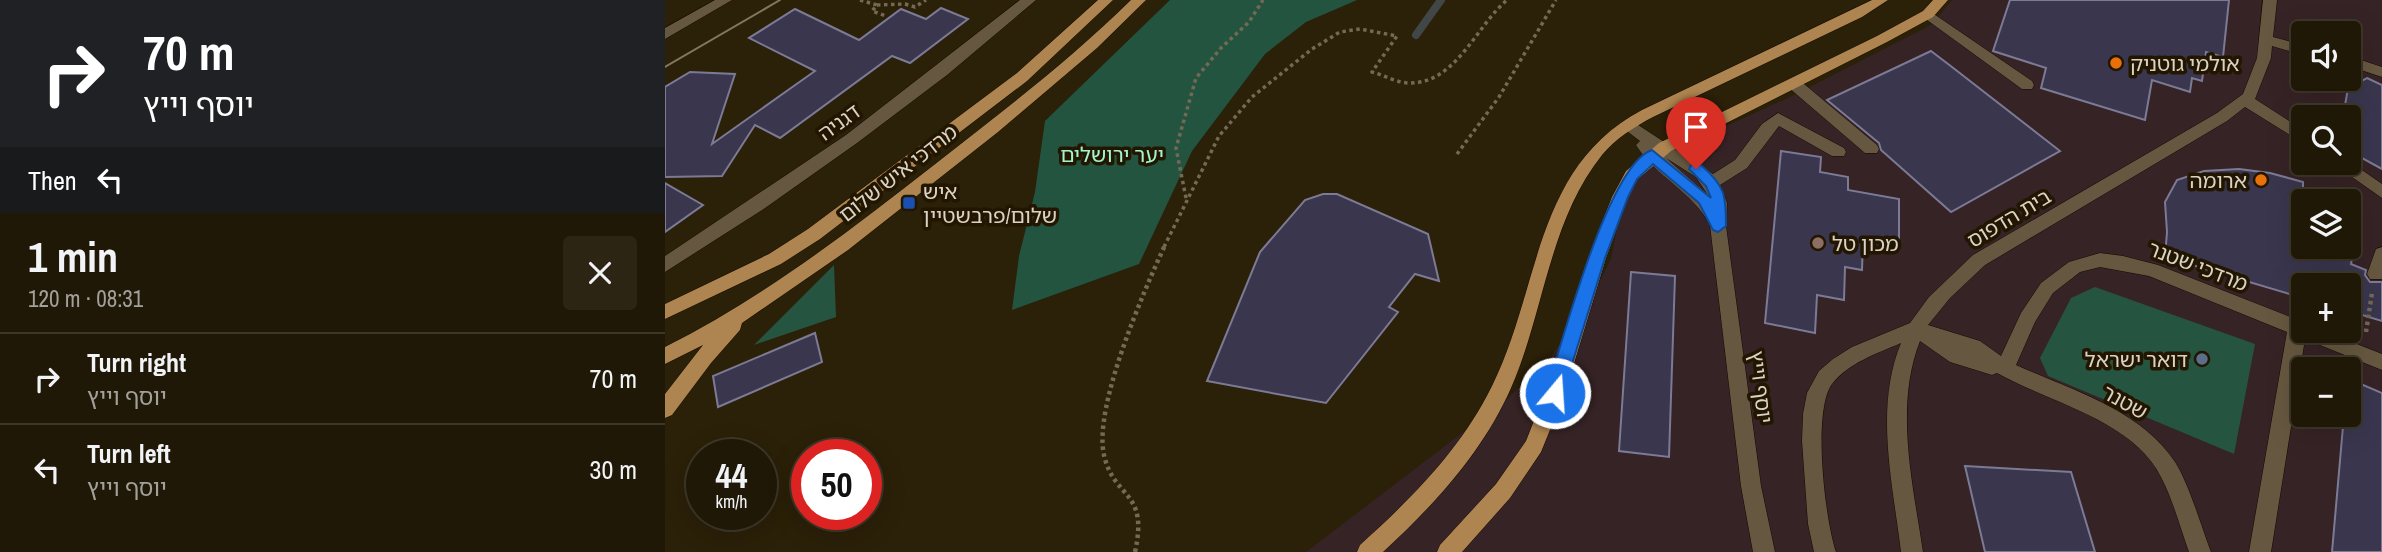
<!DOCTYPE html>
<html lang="en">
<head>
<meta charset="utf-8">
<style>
	:root { --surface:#201806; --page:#2d2514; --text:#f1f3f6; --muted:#a2a09b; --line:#3d3728 }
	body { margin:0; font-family:"Archivo Narrow","Noto Sans Hebrew",sans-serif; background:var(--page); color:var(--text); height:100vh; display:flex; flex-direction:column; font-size:26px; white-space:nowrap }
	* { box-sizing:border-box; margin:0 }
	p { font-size:23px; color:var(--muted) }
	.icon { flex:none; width:38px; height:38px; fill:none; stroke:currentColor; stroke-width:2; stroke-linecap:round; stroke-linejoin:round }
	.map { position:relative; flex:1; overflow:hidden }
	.drawer { display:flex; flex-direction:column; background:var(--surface); width:665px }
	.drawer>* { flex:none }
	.hud { background:#202124; color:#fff; overflow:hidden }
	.tools { position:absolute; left:1626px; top:21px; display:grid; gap:14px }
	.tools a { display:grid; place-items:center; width:70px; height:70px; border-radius:7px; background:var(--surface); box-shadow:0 7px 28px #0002,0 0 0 2px var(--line); font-size:35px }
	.speed { position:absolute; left:21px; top:439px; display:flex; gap:14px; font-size:35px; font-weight:700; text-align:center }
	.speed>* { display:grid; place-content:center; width:91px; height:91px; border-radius:50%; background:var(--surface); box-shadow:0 7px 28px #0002,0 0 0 2px var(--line); line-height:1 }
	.speed small { font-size:18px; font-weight:400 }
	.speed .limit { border:10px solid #d22; background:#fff; color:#111 }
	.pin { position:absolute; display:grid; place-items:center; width:60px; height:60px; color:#fff; margin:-72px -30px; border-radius:50% 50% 50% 0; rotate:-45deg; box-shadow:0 0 7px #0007 }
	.pin .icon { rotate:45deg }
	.me { position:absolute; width:77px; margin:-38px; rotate:18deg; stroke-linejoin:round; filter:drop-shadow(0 0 5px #0008) }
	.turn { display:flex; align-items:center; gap:24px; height:147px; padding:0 28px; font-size:32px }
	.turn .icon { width:91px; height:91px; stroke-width:2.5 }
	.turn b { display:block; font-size:49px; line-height:60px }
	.then { display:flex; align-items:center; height:66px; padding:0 28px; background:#0003; gap:14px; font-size:26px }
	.round { display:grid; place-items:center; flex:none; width:74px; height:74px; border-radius:7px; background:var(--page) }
	.summary { display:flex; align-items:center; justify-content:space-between; height:119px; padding:0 28px }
	h1 { font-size:42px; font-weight:700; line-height:52px }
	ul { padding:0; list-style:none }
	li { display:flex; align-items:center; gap:21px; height:91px; padding:0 28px; border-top:2px solid var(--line) }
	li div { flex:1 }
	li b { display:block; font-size:26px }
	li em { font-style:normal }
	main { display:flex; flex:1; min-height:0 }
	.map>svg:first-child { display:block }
</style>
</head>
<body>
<main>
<section class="drawer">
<div class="hud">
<div class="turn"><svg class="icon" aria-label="right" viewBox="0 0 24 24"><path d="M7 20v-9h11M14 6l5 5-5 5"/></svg><div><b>70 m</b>יוסף וייץ</div></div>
<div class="then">Then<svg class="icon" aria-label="left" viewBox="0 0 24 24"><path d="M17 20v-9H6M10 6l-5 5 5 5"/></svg></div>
</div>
<div class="summary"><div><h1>1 min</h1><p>120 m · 08:31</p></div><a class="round"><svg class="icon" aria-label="close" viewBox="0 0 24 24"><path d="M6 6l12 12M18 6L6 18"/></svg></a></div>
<ul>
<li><svg class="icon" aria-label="right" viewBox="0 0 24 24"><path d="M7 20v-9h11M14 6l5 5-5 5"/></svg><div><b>Turn right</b><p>יוסף וייץ</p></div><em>70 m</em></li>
<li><svg class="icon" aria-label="left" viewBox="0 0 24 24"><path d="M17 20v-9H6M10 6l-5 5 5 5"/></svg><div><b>Turn left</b><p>יוסף וייץ</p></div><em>30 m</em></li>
</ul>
</section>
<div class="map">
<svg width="1717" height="552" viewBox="0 0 1717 552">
	<rect width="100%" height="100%" fill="#2b2008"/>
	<!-- industrial -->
	<path fill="#362325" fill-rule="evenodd" d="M1287 0H1717V552H641L843 398 885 358 922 307 946 259 955 212 976 173 999 154 1125 97 1266 25ZM1638 33H1684V79H1638ZM1638 117H1684V163H1638ZM1638 201H1684V247H1638ZM1638 285H1684V331H1638ZM1638 369H1684V415H1638Z"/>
	<!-- green -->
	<g fill="#255441">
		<path d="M169 265 171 317 89 345Z"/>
		<path d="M1430 287 1590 344 1569 454 1383 376 1375 358 1406 298Z"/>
	</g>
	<!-- forest -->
	<path fill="#235440" d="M505 0H692L641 22 600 54 527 151 474 264 347 310 354 256 370 192 380 121Z"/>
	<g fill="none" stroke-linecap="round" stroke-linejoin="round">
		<!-- stream -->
		<path stroke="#414646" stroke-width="8" d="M751 35 776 0"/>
	</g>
	<!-- building -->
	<g fill="#39364e" stroke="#7c7a95" stroke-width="2">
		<path d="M1345 0H1564L1558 57 1541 52 1537 81 1527 78 1525 92 1487 80 1480 120 1376 88 1381 68 1328 51Z"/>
		<path d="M276 8 303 19 245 63 227 56 115 138 90 125 57 176 0 177V87L25 72 70 74 47 144 150 71 84 38 130 9 194 40 236 9 261 19Z"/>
		<path d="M1266 51 1287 67 1395 151 1286 212 1216 150 1214 143 1162 100Z"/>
		<path d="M1702 78 1717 85V169L1684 151V117H1678L1683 88Z"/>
		<path d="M1116 151 1156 157 1155 172 1183 177V190L1234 199V246L1198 240 1197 270 1180 267 1179 300 1152 295 1150 333 1100 323Z"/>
		<path d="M1574 169 1605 173 1638 182V247H1689L1686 264 1701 270 1700 275 1705 282H1717V321L1684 311V285H1638V298L1500 257 1502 232 1500 202 1512 180 1539 171Z"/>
		<path d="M0 183 38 205 0 232Z"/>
		<path d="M658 194H672L763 234 774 281 750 274 724 307 733 312 661 403 542 381 595 252 640 200Z"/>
		<path d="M966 272 1010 276 1004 457 954 451Z"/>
		<path d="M150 333 157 362 53 407 48 376Z"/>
		<path d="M1684 379 1717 393V552H1667L1679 415H1684Z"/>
		<path d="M1300 466 1406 472 1430 552H1320Z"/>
	</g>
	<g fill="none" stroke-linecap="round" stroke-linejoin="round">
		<defs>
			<g id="minor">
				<path d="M50 0H67L0 39V28Z"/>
				<path d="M355 0H371L282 75 192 143 100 208 0 272V256L181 135Z"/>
				<path d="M1598 0H1612L1608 37 1638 45V55L1607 46 1606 58 1590 99 1638 130V143L1580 107 1562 121 1320 265 1285 298 1263 325 1315 341 1336 356 1356 313 1376 283 1404 262 1435 253 1458 256 1493 265 1638 322V331H1659L1717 354V370L1640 339 1606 552H1584L1622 332 1484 276 1435 267 1415 272 1388 293 1370 322 1351 365C1406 390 1475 409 1510 462 1524 484 1536 526 1546 552H1524C1515 527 1508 500 1496 477 1468 420 1383 402 1332 373L1327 375 1285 362 1255 341C1229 407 1248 484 1258 552H1236C1228 485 1209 408 1236 343 1213 353 1183 363 1167 384 1147 411 1160 520 1171 552H1149L1143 524 1137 441 1138 414 1142 393 1154 371 1168 359 1187 347 1245 323 1264 297 1308 255 1552 113 1578 94 1592 58Z"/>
				<path d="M1263 10 1367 81 1369 85 1367 89H1357L1258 17 1256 14Z"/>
				<path d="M1684 56 1717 67V77L1684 66Z"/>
				<path d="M1128 78 1133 79 1212 145 1214 149 1212 153H1200L1123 87 1121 83Z"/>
				<path d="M1113 113 1179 148 1181 152 1179 156H1167L1114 126 1082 168 1055 185 1062 203 1061 226 1096 486 1110 552H1088L1076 486 1045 225C1027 191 991 177 971 145L975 141 954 125 962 119 967 121 1048 174 1070 160 1097 124ZM1001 158 1031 177 1043 195Z"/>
				<path d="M1684 161 1717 184V198L1667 163Z"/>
				<path d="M1717 247V279H1705L1702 274 1711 249Z"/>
			</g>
			<g id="major">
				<path d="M433 0H448L362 81 155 239 116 264 0 319V304L104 254 143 229 352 73Z"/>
				<path d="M466 0H481L432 48 333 132 183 250 77 323 75 330 46 363 7 415 0 418V394L38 345 0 364V347C98 298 183 232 269 165 337 112 405 60 466 0Z"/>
				<path d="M1207 0H1223L1197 17 988 117C969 127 950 139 937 155 884 221 879 313 846 388 818 452 769 505 718 552H692L695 545C747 498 796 449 827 386 876 288 868 168 977 110Z"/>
				<path d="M1268 0H1283L1268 17 1222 42 1006 151 973 179 963 197 941 258 900 393 876 452 845 498 797 552H772L775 545 831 484 861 441 880 393 923 258 947 197 961 171 994 143 1212 36 1258 11Z"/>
			</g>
		</defs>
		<!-- minor casing -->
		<use href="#minor" stroke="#140900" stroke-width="1"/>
		<!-- major casing -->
		<use href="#major" stroke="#140900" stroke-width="1"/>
		<!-- path-far1 -->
		<g stroke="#736955" stroke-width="3.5" stroke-dasharray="3.5 3.5" stroke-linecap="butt">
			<path d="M195 0 212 5 207 11 221 16"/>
			<path d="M212 5 240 4 250 7 261 0"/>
			<path d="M792 154 834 97 891 0"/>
			<path d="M521 198 511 148 531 78 556 48 584 22 598 0"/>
			<path d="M499 247 554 136 587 97 647 49 675 32 695 29 732 36 707 72C719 75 732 83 744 83 791 84 811 26 842 0"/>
		</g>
		<!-- path -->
		<g stroke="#736955" stroke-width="4.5" stroke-dasharray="3.5 3.5" stroke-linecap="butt">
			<path d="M1701 332 1707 293"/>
			<path d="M470 552C484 489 449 500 439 455 428 407 479 291 500 245"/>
		</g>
		<!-- minor -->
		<use href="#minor" fill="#665840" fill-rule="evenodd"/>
		<!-- major -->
		<use href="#major" fill="#ae8550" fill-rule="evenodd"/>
		<!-- tram -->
		<path stroke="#7f7663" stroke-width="2" d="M0 67 115 0"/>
	</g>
	<!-- route -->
	<path fill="#1a73e8" stroke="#114b97" stroke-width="2" d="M987 150 1046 198 1041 186 1024 169 1026 165H1036C1060 186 1061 195 1061 226L1053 232 1048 230 1034 203 988 164 972 179 963 197 940 258 898 393 896 399 890 401 883 399 881 393C896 347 943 164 987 150Z"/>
	<!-- markers -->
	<g fill="#e8710a" stroke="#221601" stroke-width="2.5">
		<circle cx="1451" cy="63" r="7"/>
		<circle cx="1596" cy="180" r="7"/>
	</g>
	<rect fill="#1a4fb4" stroke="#221601" stroke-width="2.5" x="237" y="196" width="14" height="14" rx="3.5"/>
	<circle fill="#8d6e63" stroke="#221601" stroke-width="2.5" cx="1153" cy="243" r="7"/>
	<circle fill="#5c6f8a" stroke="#221601" stroke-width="2.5" cx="1537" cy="359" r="7"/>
	<g text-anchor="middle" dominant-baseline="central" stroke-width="7" stroke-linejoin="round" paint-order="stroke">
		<!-- poi labels -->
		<g font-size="21" fill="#dad3c5" stroke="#221601" text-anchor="start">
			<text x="1465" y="63">אולמי גוטניק</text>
			<text x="1582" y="180" text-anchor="end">ארומה</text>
			<text x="258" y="191">איש<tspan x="258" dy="24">שלום/פרבשטיין</tspan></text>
			<text x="1167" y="243">מכון טל</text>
			<text x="1523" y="359" text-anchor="end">דואר ישראל</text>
		</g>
		<!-- street labels -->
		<g font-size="21" fill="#dad3c5" stroke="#221601">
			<text transform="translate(174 122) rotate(-36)">דגניה</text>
			<text transform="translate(233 173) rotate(-38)">מרדכי איש שלום</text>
			<text transform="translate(1344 218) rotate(-31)">בית הדפוס</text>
			<text transform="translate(1533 266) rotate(21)">מרדכי שטנר</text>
			<text transform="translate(1096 387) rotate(83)">יוסף וייץ</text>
			<text transform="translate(1460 402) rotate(29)">שטנר</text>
		</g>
		<!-- park labels -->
		<g font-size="21" fill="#a3f3cf" stroke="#221601">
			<text x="447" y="154">יער ירושלים</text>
		</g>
	</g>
</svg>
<div class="tools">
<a><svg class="icon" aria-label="sound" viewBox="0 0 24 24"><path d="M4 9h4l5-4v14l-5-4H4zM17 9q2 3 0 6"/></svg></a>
<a><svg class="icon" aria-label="search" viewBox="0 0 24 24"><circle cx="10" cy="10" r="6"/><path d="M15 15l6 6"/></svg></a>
<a><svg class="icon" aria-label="layers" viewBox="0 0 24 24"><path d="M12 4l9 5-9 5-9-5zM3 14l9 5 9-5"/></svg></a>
<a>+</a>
<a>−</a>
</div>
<div class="speed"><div>44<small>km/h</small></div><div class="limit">50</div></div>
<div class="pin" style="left:1031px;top:169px;background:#d93025"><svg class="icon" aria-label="arrive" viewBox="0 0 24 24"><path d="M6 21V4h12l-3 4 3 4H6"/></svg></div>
<svg class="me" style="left:890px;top:393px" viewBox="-20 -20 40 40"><circle r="17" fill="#1a73e8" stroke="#fff" stroke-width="3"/><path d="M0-11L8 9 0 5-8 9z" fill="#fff"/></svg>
</div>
</main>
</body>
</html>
